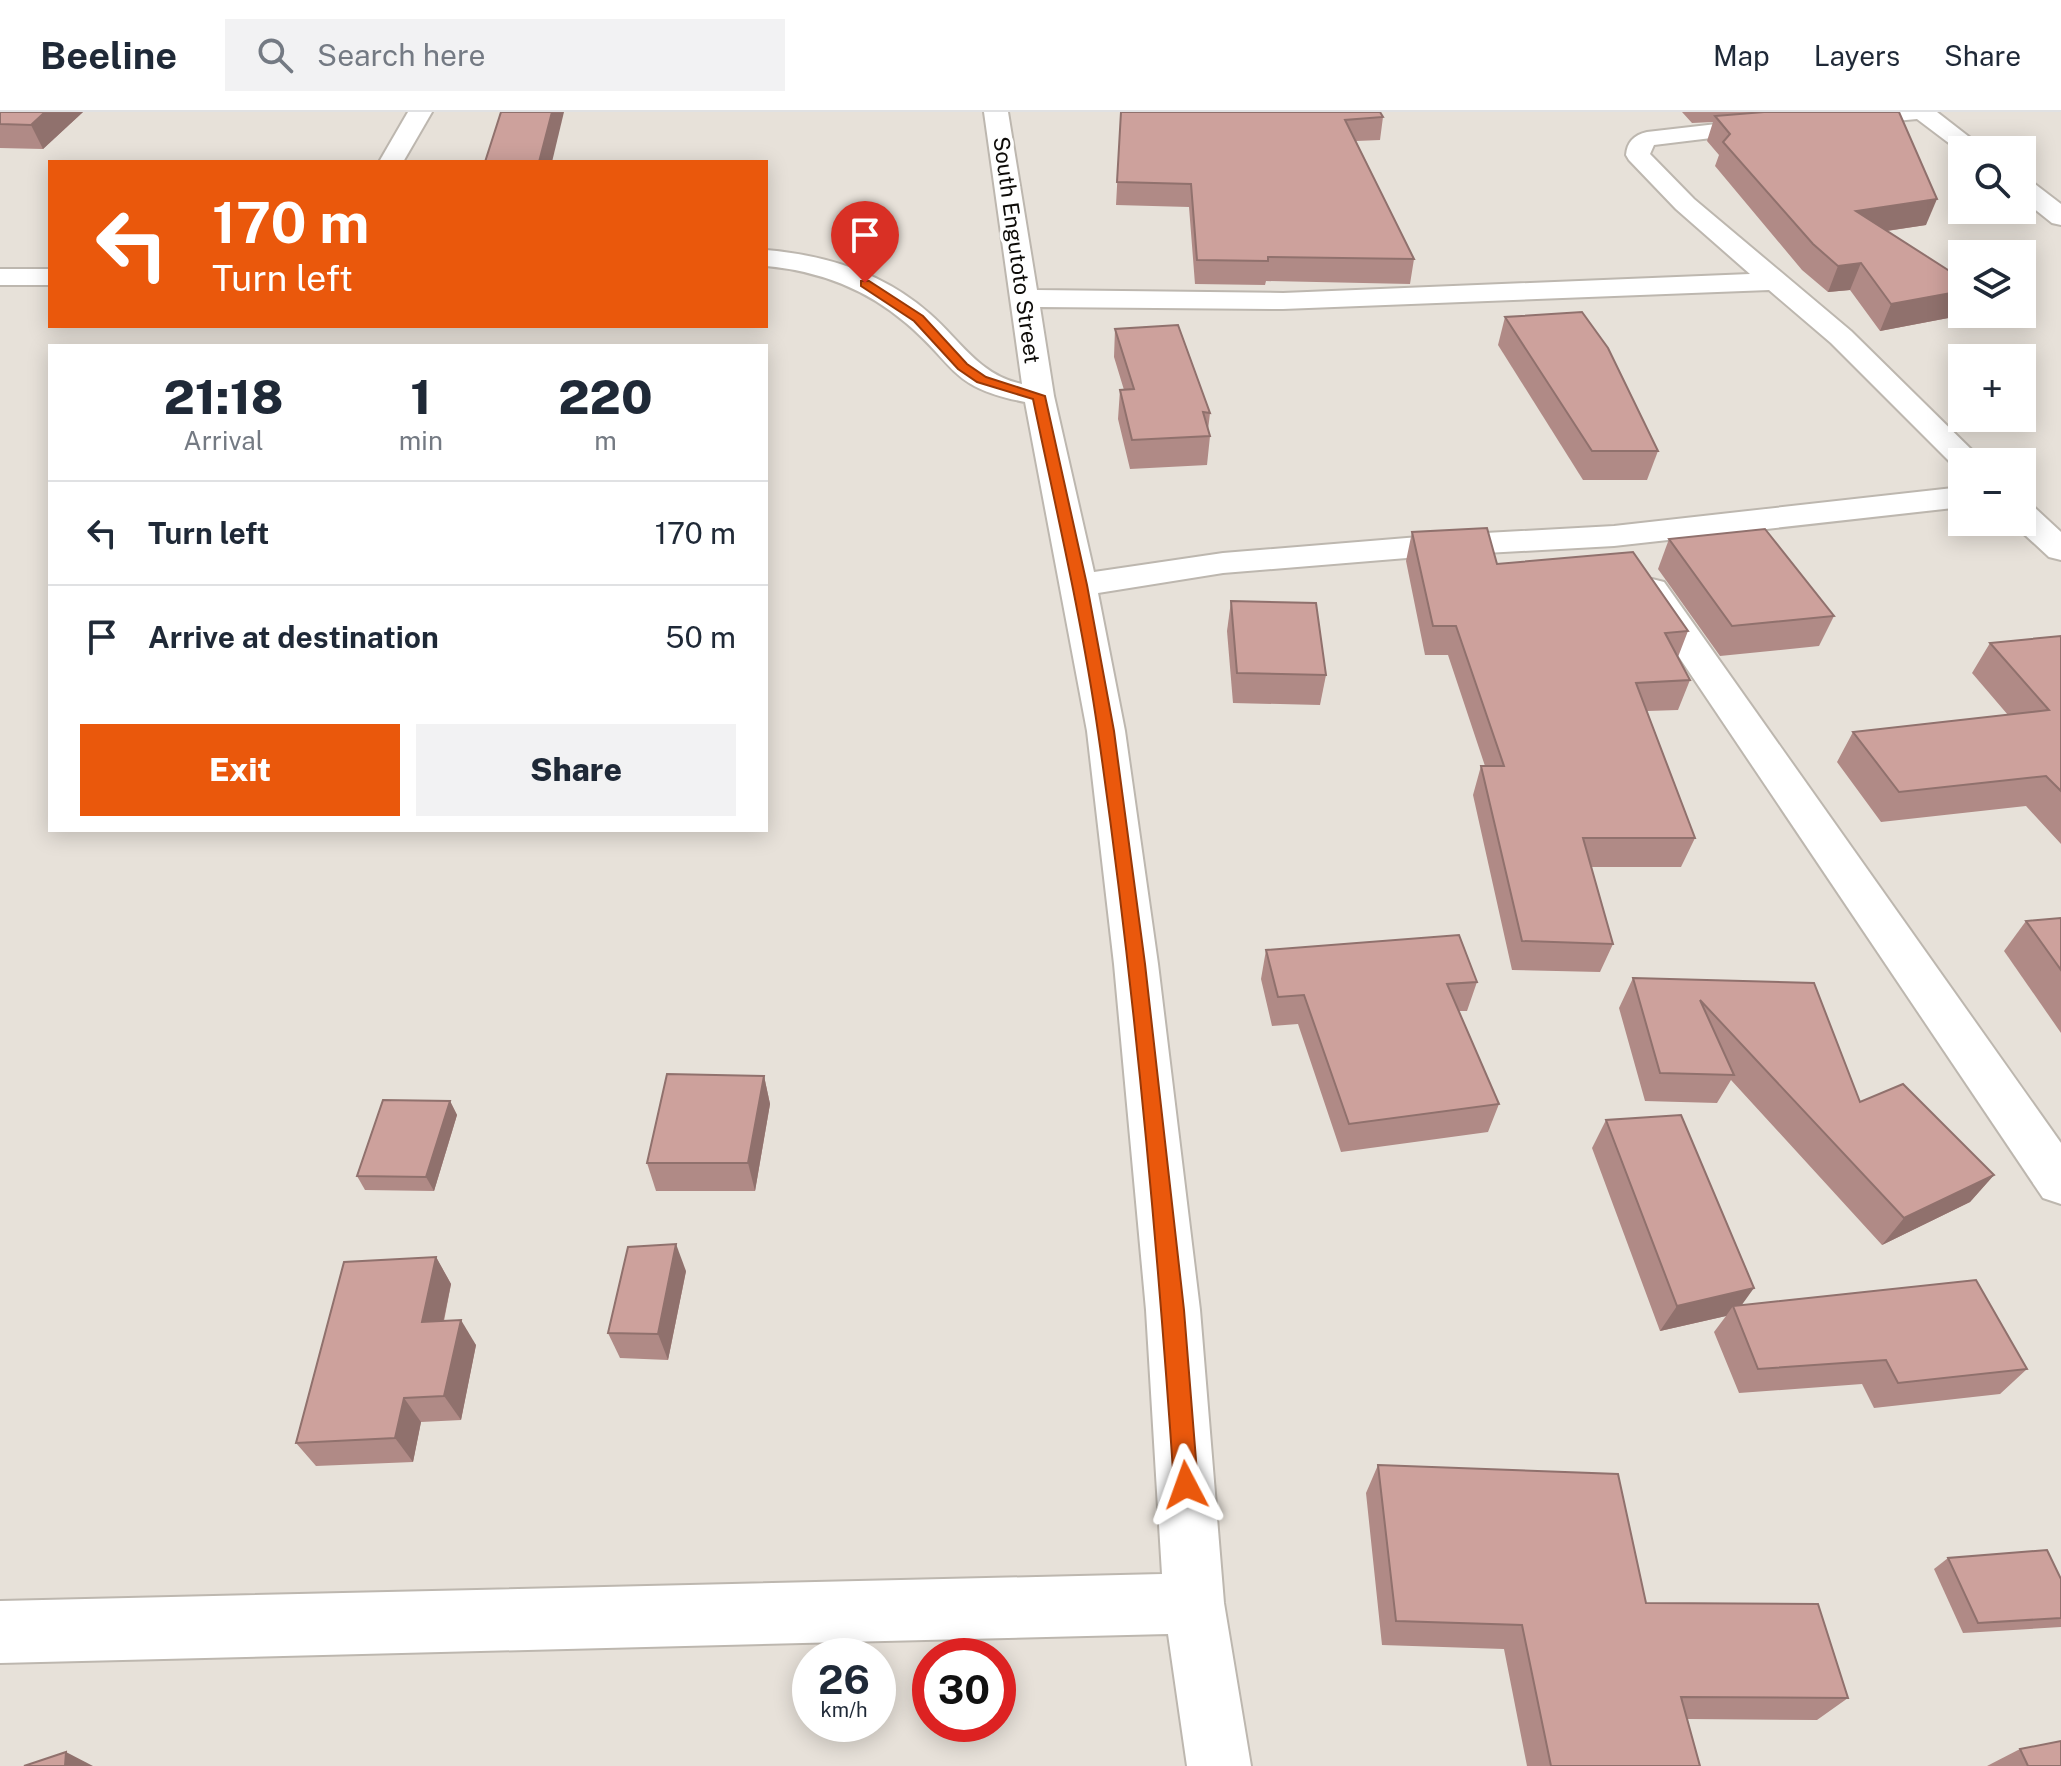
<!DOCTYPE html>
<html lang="en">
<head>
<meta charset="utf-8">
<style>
	:root { --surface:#fff; --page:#f2f2f3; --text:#1f2937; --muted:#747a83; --line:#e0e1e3; --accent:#ea580c }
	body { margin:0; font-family:"Public Sans",sans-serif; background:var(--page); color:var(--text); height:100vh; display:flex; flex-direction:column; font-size:30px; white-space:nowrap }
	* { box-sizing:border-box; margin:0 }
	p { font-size:26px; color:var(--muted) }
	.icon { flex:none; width:44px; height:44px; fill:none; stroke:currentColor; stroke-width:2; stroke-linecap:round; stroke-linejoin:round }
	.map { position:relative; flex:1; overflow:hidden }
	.drawer { position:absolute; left:48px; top:232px; width:720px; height:488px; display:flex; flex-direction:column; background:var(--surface); border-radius:0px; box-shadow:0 4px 20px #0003 }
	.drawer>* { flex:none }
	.hud { position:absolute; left:48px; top:48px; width:720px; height:168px; border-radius:0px; box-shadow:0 4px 20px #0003; background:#ea580c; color:#fff; overflow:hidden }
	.controls { position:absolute; left:1948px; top:24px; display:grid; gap:16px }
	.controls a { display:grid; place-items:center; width:88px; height:88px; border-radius:0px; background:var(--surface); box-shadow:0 4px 20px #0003; font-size:40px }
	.speed { position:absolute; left:792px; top:1526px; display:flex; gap:16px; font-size:40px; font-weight:700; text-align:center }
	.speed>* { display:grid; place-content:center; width:104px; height:104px; border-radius:50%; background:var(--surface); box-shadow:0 4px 20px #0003; line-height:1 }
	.speed small { font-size:20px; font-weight:400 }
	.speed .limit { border:12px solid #d22; background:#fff; color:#111 }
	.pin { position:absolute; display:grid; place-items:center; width:68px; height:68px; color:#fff; margin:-82px -34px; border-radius:50% 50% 50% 0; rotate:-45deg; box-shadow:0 0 8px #0007 }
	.pin .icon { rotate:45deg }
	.me { position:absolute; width:88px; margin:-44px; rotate:356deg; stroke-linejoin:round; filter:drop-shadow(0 0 6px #0008) }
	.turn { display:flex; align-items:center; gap:28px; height:168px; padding:0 32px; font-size:36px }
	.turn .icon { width:104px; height:104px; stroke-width:2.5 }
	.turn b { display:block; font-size:56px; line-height:68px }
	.eta { display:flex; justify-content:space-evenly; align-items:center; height:136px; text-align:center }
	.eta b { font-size:48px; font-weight:800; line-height:56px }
	.primary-button { display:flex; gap:16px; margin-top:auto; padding:16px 32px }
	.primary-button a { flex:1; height:92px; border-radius:0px; background:var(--accent); color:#fff; font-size:32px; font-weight:800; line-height:92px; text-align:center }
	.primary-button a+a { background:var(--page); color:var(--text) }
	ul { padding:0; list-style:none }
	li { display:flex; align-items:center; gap:24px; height:104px; padding:0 32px; border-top:2px solid var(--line) }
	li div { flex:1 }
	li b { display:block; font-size:30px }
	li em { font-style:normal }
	header { display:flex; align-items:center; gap:48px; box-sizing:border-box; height:112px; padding:0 40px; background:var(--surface); border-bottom:2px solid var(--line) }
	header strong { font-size:38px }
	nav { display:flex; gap:44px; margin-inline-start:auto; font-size:28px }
	.search { width:560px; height:72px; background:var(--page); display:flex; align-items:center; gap:20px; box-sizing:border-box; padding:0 28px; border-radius:0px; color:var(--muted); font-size:30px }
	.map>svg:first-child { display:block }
</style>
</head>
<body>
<header>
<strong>Beeline</strong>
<div class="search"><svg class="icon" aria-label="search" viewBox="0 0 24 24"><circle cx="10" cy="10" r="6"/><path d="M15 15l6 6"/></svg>Search here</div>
<nav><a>Map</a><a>Layers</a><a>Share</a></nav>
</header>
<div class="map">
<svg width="2061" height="1654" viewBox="0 0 2061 1654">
	<rect width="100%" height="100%" fill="#e7e1d9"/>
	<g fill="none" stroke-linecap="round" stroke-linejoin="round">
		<defs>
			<g id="minor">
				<path d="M408 0H432L403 50H379Z"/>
				<path d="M984 0H1008L1037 178 1283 181 1750 162 1676 97 1629 48 1626 43C1627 30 1634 23 1647 20L1769 6 1777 8 1781 13 1777 18 1654 33 1650 42 1694 87 1851 219 1984 350H1962V358L1957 357 1831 231 1769 178 1283 197 1040 195 1054 284 1094 460 1223 441 1431 424 1614 414 1962 375V395L1614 434 1431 444 1223 461 1098 481 1125 619 1158 852 1200 1198 1224 1491 1251 1654H1187L1168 1522 0 1551V1489L1162 1462 1146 1198 1114 852 1087 619 1025 290C949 275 957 254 906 211 865 176 819 159 766 154V138C826 143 884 161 930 202 961 229 979 263 1022 272Z"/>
				<path d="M1842 0H1937L1986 38H1962V41L1917 7 1842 14 1834 12 1830 7 1834 2Z"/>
				<path d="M2022 66 2031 69 2061 92V113L2052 111 2022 87Z"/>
				<rect x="0" y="157" width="50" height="16"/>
				<path d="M2022 392 2034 395 2061 420V448L2049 445 2011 410H2022Z"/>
				<path d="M1652 467 1664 470 2061 1031V1092L2043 1086 1634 478 1640 470Z"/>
			</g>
		</defs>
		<!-- minor casing -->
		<use href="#minor" stroke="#bdb7af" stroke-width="4"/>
		<!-- minor -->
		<use href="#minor" fill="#fff" fill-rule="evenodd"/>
	</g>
	<!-- wall -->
	<g fill="#b08a86">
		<path d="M0 0H83L43 37 0 36Z"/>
		<path d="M1121 0 1383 5 1380 28 1356 29 1414 147 1410 172 1266 169 1265 173 1195 172 1189 95 1116 93Z"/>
		<path d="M1682 0H1899L1926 113 1887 119 1962 202H1964V203L1880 219 1850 178 1828 180 1802 158 1715 54 1719 43 1707 29 1713 10 1692 11Z"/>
		<path d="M1505 205 1658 339 1647 368H1583L1498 233Z"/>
		<path d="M1115 217 1210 301 1208 318 1210 324 1207 353 1130 357 1118 307 1120 278H1124L1114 245Z"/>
		<path d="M1412 420 1497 452 1688 519 1678 545 1690 568 1678 598 1647 599 1695 726 1681 755H1591L1613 832 1600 860 1512 858 1473 683 1481 654H1485L1448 543H1425L1406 449Z"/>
		<path d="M1669 427 1834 504 1819 534 1720 544 1658 457Z"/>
		<path d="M1231 489 1326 563 1320 593 1233 591 1227 519Z"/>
		<path d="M2061 524V732L2026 694 1881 710 1837 650 1853 620 2008 603 1972 561 1990 531Z"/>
		<path d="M2061 806V921L2004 839 2026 809Z"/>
		<path d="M1266 838 1477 870 1467 899H1459L1499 992 1488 1020 1341 1040 1298 912 1272 914 1261 867Z"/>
		<path d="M1633 866 1814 871 1860 990 1994 1063 1970 1090 1882 1133 1731 968 1717 991 1645 989 1619 896Z"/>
		<path d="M764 964 770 992 755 1079H656L647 1051Z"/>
		<path d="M450 989 457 1003 434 1079 365 1078 357 1064Z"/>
		<path d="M1606 1008 1741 1193 2027 1257 2000 1282 1874 1296 1862 1272 1739 1281 1714 1220 1726 1204 1660 1219 1592 1036Z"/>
		<path d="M436 1145 451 1172 444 1209 476 1233 461 1308 421 1310 413 1350 316 1354 296 1331Z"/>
		<path d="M686 1159 668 1248 620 1246 608 1221Z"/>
		<path d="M1378 1353 1646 1491 1848 1586 1817 1608 1687 1607 1700 1654H1527L1504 1537 1382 1533 1366 1381Z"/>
		<path d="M1948 1446 2061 1467V1515L1963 1521 1934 1457Z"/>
		<path d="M2020 1637 2061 1654H1987Z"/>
	</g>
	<!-- shaded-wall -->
	<g fill="#90716d">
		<path d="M45 0H83L43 37 31 13Z"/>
		<path d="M552 0H564L552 50H539Z"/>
		<path d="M1937 87 1926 113 1845 125 1856 99Z"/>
		<path d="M1861 151 1850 178 1828 180 1838 154Z"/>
		<path d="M1962 179V202H1964V203L1880 219 1891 192Z"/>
		<path d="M764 964 770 992 755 1079 748 1051Z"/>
		<path d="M450 989 457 1003 434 1079 426 1065Z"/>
		<path d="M1994 1063 1970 1090 1882 1133 1904 1106Z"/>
		<path d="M676 1132 686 1159 668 1248 658 1222Z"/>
		<path d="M436 1145 451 1172 438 1235 422 1210Z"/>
		<path d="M1754 1176 1736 1201 1733 1194 1726 1204 1660 1219 1677 1194Z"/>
		<path d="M461 1208 476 1233 461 1308 444 1284Z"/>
		<path d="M404 1286 421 1310 413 1350 395 1326Z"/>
		<path d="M66 1640 93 1654H65Z"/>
	</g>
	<!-- building -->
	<g fill="#cda19c" stroke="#90716d" stroke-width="2">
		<path d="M0 0H45L31 13 0 12Z"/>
		<path d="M501 0H552L539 50H485Z"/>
		<path d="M1121 0H1380L1383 5 1345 8 1414 147 1268 145V149L1197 148 1191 72 1117 70Z"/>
		<path d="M1764 0H1899L1937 87 1856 99 1962 167V179L1891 192 1861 151 1838 154 1813 132 1723 30 1730 22 1715 4Z"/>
		<path d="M1582 200 1608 236 1658 339H1592L1505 205Z"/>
		<path d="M1178 213 1210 301 1203 300 1210 324 1132 328 1120 278 1134 277 1115 217Z"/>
		<path d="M1487 416 1497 452 1633 440 1688 519 1665 521 1690 568 1636 571 1695 726H1583L1613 832 1522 829 1481 654H1504L1456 514H1433L1412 420Z"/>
		<path d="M1765 417 1834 504 1732 514 1669 427Z"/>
		<path d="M1231 489 1316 491 1326 563 1237 561Z"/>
		<path d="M2061 524V679L2046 664 1899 680 1853 620 2049 598 1990 531Z"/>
		<path d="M2061 806V858L2026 809Z"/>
		<path d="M1459 823 1477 870 1447 872 1499 992 1349 1012 1304 883 1278 885 1266 838Z"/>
		<path d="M1633 866 1814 871 1860 990 1903 972 1994 1063 1904 1106 1700 888 1734 963 1660 961Z"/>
		<path d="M667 962 764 964 748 1051H647Z"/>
		<path d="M383 988 450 989 426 1065 357 1064Z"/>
		<path d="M1681 1003 1754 1176 1677 1194 1606 1008Z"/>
		<path d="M676 1132 658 1222 608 1221 628 1135Z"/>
		<path d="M436 1145 422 1210 461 1208 444 1284 404 1286 395 1326 296 1331 344 1150Z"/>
		<path d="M1976 1168 2027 1257 1898 1271 1886 1248 1758 1257 1733 1194Z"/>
		<path d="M1378 1353 1618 1362 1646 1491 1818 1492 1848 1586 1681 1585 1700 1654H1551L1522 1513 1396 1509Z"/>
		<path d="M2047 1438 2061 1467V1506L1978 1511 1948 1446Z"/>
		<path d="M2061 1629V1654H2028L2020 1637Z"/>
		<path d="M66 1640 65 1654H24Z"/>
	</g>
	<!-- route -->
	<path fill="#ea580c" stroke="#983908" stroke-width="2" d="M861 169H869L923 204 967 252 986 265 1045 284 1087 473 1114 619 1145 852 1184 1198 1198 1373 1194 1382 1186 1385 1177 1382 1174 1373C1157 1122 1134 869 1098 620 1082 508 1056 397 1033 287L977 270 958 257 914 209 861 174Z"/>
	<g text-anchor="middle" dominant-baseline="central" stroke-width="7" stroke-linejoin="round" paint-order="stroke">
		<!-- street labels -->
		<g font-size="22" fill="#0d0b08" stroke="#fff">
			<text transform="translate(1017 138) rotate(82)">South Engutoto Street</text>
		</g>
	</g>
</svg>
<div class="controls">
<a><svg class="icon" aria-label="search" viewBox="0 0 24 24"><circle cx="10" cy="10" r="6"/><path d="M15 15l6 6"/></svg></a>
<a><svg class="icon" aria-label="layers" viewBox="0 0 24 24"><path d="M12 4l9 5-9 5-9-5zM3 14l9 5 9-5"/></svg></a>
<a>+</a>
<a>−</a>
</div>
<div class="speed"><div>26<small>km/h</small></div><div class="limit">30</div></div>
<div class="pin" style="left:865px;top:171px;background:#d93025"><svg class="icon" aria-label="arrive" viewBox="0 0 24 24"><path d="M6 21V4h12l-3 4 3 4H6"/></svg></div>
<svg class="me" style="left:1186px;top:1373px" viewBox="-20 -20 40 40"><path d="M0-17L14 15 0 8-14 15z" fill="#ea580c" stroke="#fff" stroke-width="4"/></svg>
<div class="hud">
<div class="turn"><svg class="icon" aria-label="left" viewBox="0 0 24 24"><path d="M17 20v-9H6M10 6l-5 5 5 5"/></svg><div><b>170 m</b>Turn left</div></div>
</div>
<section class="drawer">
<div class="eta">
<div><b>21:18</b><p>Arrival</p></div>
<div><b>1</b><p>min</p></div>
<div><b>220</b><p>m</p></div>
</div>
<ul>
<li><svg class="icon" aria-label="left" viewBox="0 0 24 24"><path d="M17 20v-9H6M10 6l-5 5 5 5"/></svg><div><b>Turn left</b></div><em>170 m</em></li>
<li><svg class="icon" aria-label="arrive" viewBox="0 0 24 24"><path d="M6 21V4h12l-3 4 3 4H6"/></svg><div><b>Arrive at destination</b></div><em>50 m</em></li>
</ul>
<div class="primary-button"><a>Exit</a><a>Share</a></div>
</section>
</div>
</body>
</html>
